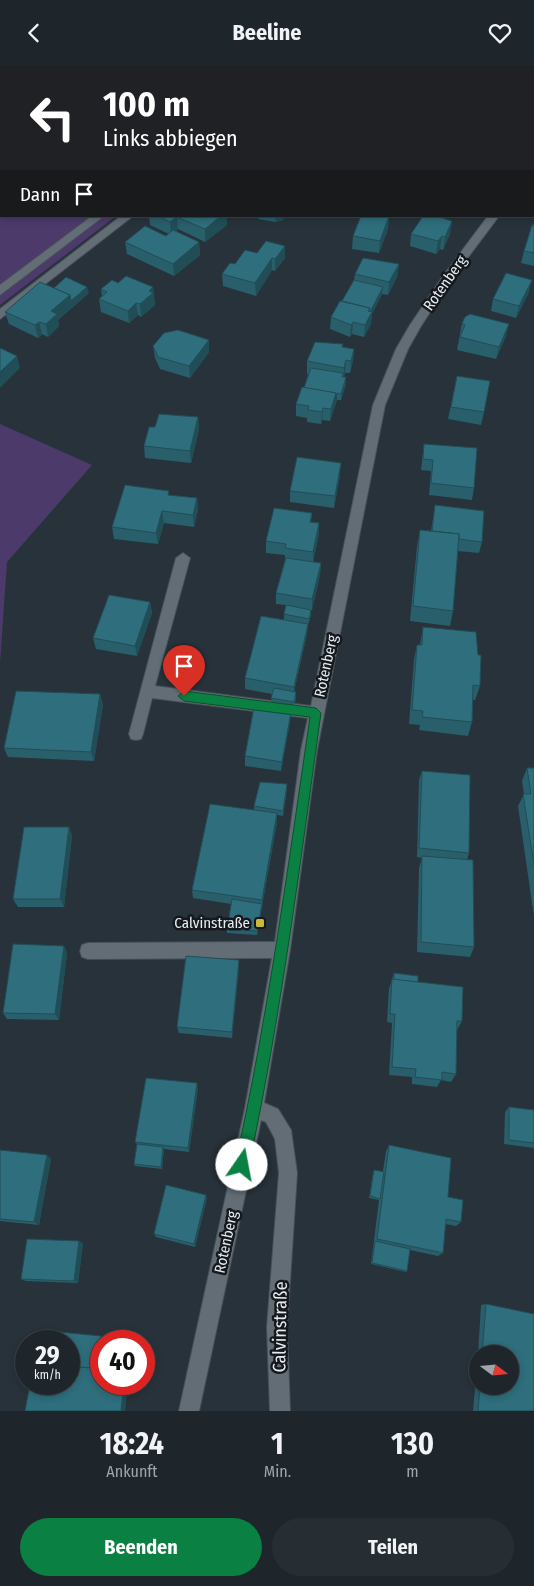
<!DOCTYPE html>
<html lang="de">
<head>
<meta charset="utf-8">
<style>
	:root { --surface:#1e262c; --page:#262e34; --text:#f1f3f6; --muted:#a1a5a9; --line:#3c4348; --accent:#0b8043 }
	body { margin:0; font-family:"Fira Sans Condensed",sans-serif; background:var(--page); color:var(--text); height:100vh; display:flex; flex-direction:column; font-size:19px; white-space:nowrap }
	* { box-sizing:border-box; margin:0 }
	p { font-size:16px; color:var(--muted) }
	.icon { flex:none; width:28px; height:28px; fill:none; stroke:currentColor; stroke-width:2; stroke-linecap:round; stroke-linejoin:round }
	.map { position:relative; height:1346px; overflow:hidden }
	.details { display:flex; flex-direction:column; background:var(--surface); flex:1 }
	.details>* { flex:none }
	.banner { position:absolute; left:0px; top:0px; width:535px; height:152px; box-shadow:0 2px 8px #0003,0 0 0 1px var(--line); background:#202124; color:#fff; overflow:hidden }
	.needle { width:32px; rotate:106deg }
	.controls { position:absolute; left:469px; top:1280px; display:grid; gap:10px }
	.controls a { display:grid; place-items:center; width:50px; height:50px; border-radius:50%; background:var(--surface); box-shadow:0 2px 8px #0003,0 0 0 1px var(--line); font-size:25px }
	.speed { position:absolute; left:15px; top:1265px; display:flex; gap:10px; font-size:25px; font-weight:700; text-align:center }
	.speed>* { display:grid; place-content:center; width:65px; height:65px; border-radius:50%; background:var(--surface); box-shadow:0 2px 8px #0003,0 0 0 1px var(--line); line-height:1 }
	.speed small { font-size:12px; font-weight:400 }
	.speed .limit { border:8px solid #d22; background:#fff; color:#111 }
	.pin { position:absolute; display:grid; place-items:center; width:42px; height:42px; color:#fff; margin:-51px -21px; border-radius:50% 50% 50% 0; rotate:-45deg; box-shadow:0 0 5px #0007 }
	.pin .icon { rotate:45deg }
	.me { position:absolute; width:55px; margin:-28px; rotate:12deg; stroke-linejoin:round; filter:drop-shadow(0 0 4px #0008) }
	.turn { display:flex; align-items:center; gap:18px; height:105px; padding:0 20px; font-size:22px }
	.turn .icon { width:65px; height:65px; stroke-width:2.5 }
	.turn b { display:block; font-size:35px; line-height:42px }
	.then { display:flex; align-items:center; height:48px; padding:0 20px; background:#0003; gap:10px; font-size:19px }
	.eta { display:flex; justify-content:space-evenly; align-items:center; height:85px; text-align:center }
	.eta b { font-size:30px; font-weight:700; line-height:35px }
	.primary-button { display:flex; gap:10px; margin-top:auto; padding:10px 20px }
	.primary-button a { flex:1; height:58px; border-radius:30px; background:var(--accent); color:#fff; font-size:20px; font-weight:700; line-height:58px; text-align:center }
	.primary-button a+a { background:var(--page); color:var(--text) }
	header { display:flex; justify-content:space-between; align-items:center; height:65px; padding:0 20px; background:var(--surface); font-size:22px; font-weight:700 }
	.map>svg:first-child { display:block }
</style>
</head>
<body>
<header><svg class="icon" aria-label="back" viewBox="0 0 24 24"><path d="M15 5l-7 7 7 7"/></svg>Beeline<svg class="icon" aria-label="heart" viewBox="0 0 24 24"><path d="M12 20l-8-8c-3-5 5-10 8-4 3-6 11-1 8 4z"/></svg></header>
<div class="map">
<svg width="534" height="1346" viewBox="0 0 534 1346">
	<rect width="100%" height="100%" fill="#28323a"/>
	<!-- green -->
	<g fill="#4c3a6b">
		<path d="M0 0H243L1 1V151H116L0 240Z"/>
		<path d="M0 359 92 400 7 497 0 599Z"/>
	</g>
	<g fill="none" stroke-linecap="round" stroke-linejoin="round">
		<defs>
			<g id="minor">
				<path d="M92 151H104L0 230V220Z"/>
				<path d="M121 151H133L0 254V244Z"/>
				<path d="M488 151H499L451 215 421 261 408 284 385 340 317 685 290 885 264 1038 278 1044 291 1065 297 1108 287 1262 290 1346H270L267 1262 279 1108 275 1074 266 1057 261 1055 199 1346H179L245 1043 272 893 88 894 82 892 80 886 82 880 88 878 275 877 301 685 308 653 152 633 143 669 141 674 136 675 131 674 129 669 176 493 183 488 190 493 155 621 311 641 373 340 396 284 410 260 443 211Z"/>
			</g>
		</defs>
		<!-- minor casing -->
		<use href="#minor" stroke="#485057" stroke-width="2"/>
		<!-- minor -->
		<use href="#minor" fill="#626d76" fill-rule="evenodd"/>
	</g>
	<!-- wall -->
	<g fill="#285f6b">
		<path d="M412 0H460L459 1H412Z"/>
		<path d="M149 151H226L227 160 205 177 178 164 176 166 199 177 200 190 174 211 127 189 125 177 166 171 169 169 150 160Z"/>
		<path d="M258 151H286L283 155 275 157 258 154Z"/>
		<path d="M389 151 388 164 379 188 352 184 353 171Z"/>
		<path d="M534 160V201L521 198 524 186Z"/>
		<path d="M411 169H450L443 185 440 184 436 189 410 181Z"/>
		<path d="M285 181V193L275 206 272 205 256 231 223 221 222 209 235 199 257 188Z"/>
		<path d="M399 199 397 212 388 230 382 229 372 249 371 259 364 272 352 269 350 272 330 264 331 252 342 236 354 215 355 209Z"/>
		<path d="M118 218 153 222 155 240 141 252 138 250 129 258 101 247 99 234 102 232 101 224Z"/>
		<path d="M54 223 89 228 58 255 59 261 48 272 42 269 38 273 9 259 5 247Z"/>
		<path d="M529 227 516 253 491 246 493 234Z"/>
		<path d="M462 258 506 271 496 294 457 285Z"/>
		<path d="M153 281 209 287 190 313 160 304 155 293Z"/>
		<path d="M343 282 354 284 353 296 350 308H345L344 312H346V319L341 335H337L330 356 322 355 321 359 307 357V353L296 351V339L304 323 308 309H307V296Z"/>
		<path d="M457 311 484 347 481 360 448 354Z"/>
		<path d="M198 352 199 364 191 398 145 393 144 381 155 362Z"/>
		<path d="M424 379 474 423 472 435 429 430 431 406 421 405Z"/>
		<path d="M340 410 334 443 290 437V426Z"/>
		<path d="M169 430 197 433 198 445 194 462 164 458 158 479 114 474 112 462Z"/>
		<path d="M435 440 482 477 479 488 458 486 453 546 450 561 410 556 417 481 420 465 431 466Z"/>
		<path d="M312 448 311 457 319 458V469L313 497 321 498 320 510 312 545H311V550L308 560 307 569 294 627 296 633 294 642 271 638 272 629 245 624V613L284 555V549L286 540 276 539V528L285 494V490L266 488V476Z"/>
		<path d="M150 537 152 548 137 591 96 584 93 573Z"/>
		<path d="M423 562 480 621 475 635H473L472 657 468 671 419 665 420 660 409 659 414 594 417 580H420Z"/>
		<path d="M100 629 103 640 94 696 8 692 4 683Z"/>
		<path d="M290 657 281 706 245 701V691Z"/>
		<path d="M527 703H534V852L518 741 524 729 522 716Z"/>
		<path d="M422 706 469 788 467 795 474 882 470 892 417 887 419 803 422 793 417 792 419 715Z"/>
		<path d="M287 724 283 751 277 750V757L257 870 227 868V864L231 839 193 833 192 825 254 745V741Z"/>
		<path d="M69 762 72 771 64 842H18L13 834Z"/>
		<path d="M64 881 67 888 59 955 7 954 3 948Z"/>
		<path d="M239 903 232 973 179 968 177 962Z"/>
		<path d="M394 908 418 917 462 956 457 965 456 1009 451 1017 441 1015 437 1022 412 1019V1012L389 1010 392 958 387 957 389 924Z"/>
		<path d="M198 1023 189 1087 164 1084 162 1104 135 1101 134 1099 137 1079 135 1077Z"/>
		<path d="M509 1042 534 1045V1083L504 1079 505 1047Z"/>
		<path d="M389 1080 448 1132 461 1157 456 1161 445 1159 443 1188 438 1191 410 1185 407 1206 406 1207 371 1199 379 1135 369 1133 373 1107 374 1105 383 1106 386 1086Z"/>
		<path d="M0 1085 51 1094 39 1160 0 1156Z"/>
		<path d="M207 1133 195 1182 156 1172 154 1169Z"/>
		<path d="M83 1178 78 1218 26 1216 21 1214Z"/>
		<path d="M486 1239 534 1249V1346H473L478 1289V1321H510V1289H478L481 1240Z"/>
	</g>
	<!-- shaded-wall -->
	<g fill="#214d57">
		<rect x="429" y="0" width="13" height="1"/>
		<path d="M451 0H460L459 1H451Z"/>
		<path d="M221 151H226L227 160 205 177V164Z"/>
		<path d="M276 151H286L283 155 275 157Z"/>
		<path d="M389 151 388 164 379 188 380 176Z"/>
		<path d="M177 152 178 164 171 170 170 157Z"/>
		<path d="M452 156 450 169 443 185 445 172Z"/>
		<path d="M442 171 440 184 436 189 438 176Z"/>
		<path d="M199 177 200 190 174 211 173 199Z"/>
		<path d="M285 181V193L275 206V194Z"/>
		<path d="M272 193V205L256 231 255 218Z"/>
		<path d="M399 199 397 212 388 230 389 217Z"/>
		<path d="M532 215 529 227 516 253 519 241Z"/>
		<path d="M87 222 89 228 58 255 59 261 48 272 46 259 51 246 70 230Z"/>
		<path d="M153 222 155 240 141 252 140 239 149 226Z"/>
		<path d="M383 222 382 228 372 249 371 259 364 272 365 260 368 246Z"/>
		<path d="M136 238 138 250 129 258 128 246Z"/>
		<path d="M39 257 42 269 38 273 35 260Z"/>
		<path d="M353 257 352 269 350 272 351 260Z"/>
		<path d="M509 259 506 271 496 294 499 282Z"/>
		<path d="M209 275V287L190 313 189 301Z"/>
		<path d="M354 284 353 296 350 308 351 296Z"/>
		<path d="M17 291 20 303 0 323V307Z"/>
		<path d="M346 295 345 308 343 315 344 303Z"/>
		<path d="M346 312V319L341 335V329Z"/>
		<path d="M336 328H337V335L330 356 331 344Z"/>
		<path d="M323 343 322 355 321 359 322 347Z"/>
		<path d="M198 352 199 364 191 398 190 386Z"/>
		<path d="M341 398 340 410 334 443 335 431Z"/>
		<path d="M197 433 198 445 194 462 193 450Z"/>
		<path d="M162 446 164 458 158 479 156 468Z"/>
		<path d="M319 458V469L313 498V487Z"/>
		<path d="M321 498 320 510 312 545V534Z"/>
		<path d="M150 537 152 548 137 591 135 581Z"/>
		<path d="M308 559 307 569 293 632 294 622Z"/>
		<path d="M100 629 103 640 94 696 91 687Z"/>
		<path d="M291 647 290 657 281 706 282 697Z"/>
		<path d="M277 748V757L257 870V866L262 839V835Z"/>
		<path d="M69 762 72 771 64 842 60 834Z"/>
		<path d="M64 881 67 888 59 955 55 949Z"/>
		<path d="M239 895V903L232 973V967Z"/>
		<path d="M197 1018 198 1023 189 1087 188 1083Z"/>
		<path d="M163 1082 164 1084 162 1104 161 1102Z"/>
		<path d="M47 1090 51 1094 39 1160 34 1157Z"/>
		<path d="M206 1130 207 1133 195 1182 194 1179Z"/>
		<path d="M79 1176 83 1178 78 1218 74 1216Z"/>
		<path d="M101 1271 104 1272V1276H101V1293L100 1304H96Z"/>
		<path d="M124 1319H128L125 1346H121Z"/>
	</g>
	<!-- building -->
	<g fill="#2f6e7c" stroke="#214d57">
		<path d="M327 0H356L355 1H326Z"/>
		<path d="M158 151H221L205 164 177 152 170 157Z"/>
		<path d="M361 151H389L380 176 353 171Z"/>
		<path d="M423 151H435L452 156 445 172 442 171 438 176 411 169Z"/>
		<path d="M532 160H534V188L524 186Z"/>
		<path d="M145 161 166 171 173 165 199 177 173 199 125 177Z"/>
		<path d="M266 176 285 181 275 194 272 193 255 218 222 209 230 198 235 199 245 185 257 188Z"/>
		<path d="M363 193 399 199 389 217 355 209Z"/>
		<path d="M506 208 532 215 519 241 493 234Z"/>
		<path d="M126 211 153 222 149 226 153 228 140 239 136 238 128 246 99 234 107 227 101 224 112 215 118 218Z"/>
		<path d="M66 212 87 222 71 236 70 230 54 223Z"/>
		<path d="M354 215 383 222 370 247 369 246 370 243 342 236Z"/>
		<path d="M40 217 70 230 51 246 57 249 46 259 39 257 35 260 5 247Z"/>
		<path d="M340 236 370 243 368 246 372 247 365 260 353 257 351 260 331 252Z"/>
		<path d="M470 249 509 259 499 282 460 272 465 260 462 258 465 252Z"/>
		<path d="M178 265 209 275 189 301 158 292 153 281 164 268Z"/>
		<path d="M315 277 343 279 342 282 354 284 351 296 346 295 344 303 307 296Z"/>
		<path d="M0 283 17 291 0 307Z"/>
		<path d="M311 303 343 308 342 312H346L341 329 337 328 336 334V328L304 323Z"/>
		<path d="M457 311 490 316 484 347 451 342Z"/>
		<path d="M302 322 336 328 331 344 323 343 322 347 308 345 309 341 296 339Z"/>
		<path d="M159 349 198 352 190 386 144 381 149 362H155Z"/>
		<path d="M424 379 477 383 474 423 431 418 433 395 423 394Z"/>
		<path d="M297 392 341 398 335 431 290 426Z"/>
		<path d="M125 420 169 426 168 430 197 433 193 450 162 446 156 468 112 462Z"/>
		<path d="M435 440 484 446 482 477 459 474V469L432 466Z"/>
		<path d="M274 443 312 448 310 457 319 458 313 487 285 483 286 479 266 476Z"/>
		<path d="M420 465 459 469 453 546 413 541Z"/>
		<path d="M286 493 321 498 312 534 276 528Z"/>
		<path d="M109 530 150 537 135 581 93 573Z"/>
		<path d="M286 540 311 545 309 554 284 549Z"/>
		<path d="M261 551 308 559 294 622 245 613Z"/>
		<path d="M423 562 476 567 478 590H481L480 621 473 620 472 657 422 652 423 646 412 645 417 580H422Z"/>
		<path d="M274 623 296 627 294 637 271 633Z"/>
		<path d="M16 626 100 629 91 687 4 683Z"/>
		<path d="M254 642 291 647 282 697 245 691Z"/>
		<path d="M527 703H534V800L523 729H531Z"/>
		<path d="M422 706 470 710 469 788 419 783Z"/>
		<path d="M260 717 287 719 283 746 254 741Z"/>
		<path d="M210 739 277 748 262 835 192 825Z"/>
		<path d="M24 762H69L60 834H13Z"/>
		<path d="M422 791 473 795 474 882 421 877Z"/>
		<path d="M232 834 262 839 257 866 227 864Z"/>
		<path d="M13 879 64 881 55 949 3 948Z"/>
		<path d="M186 891 239 895 232 967 177 962Z"/>
		<path d="M394 908 418 911V917L394 915Z"/>
		<path d="M392 914 463 922 462 956H457L456 1009 442 1007V1015L415 1012 416 1004 392 1002 395 949H390Z"/>
		<path d="M146 1013 197 1018 188 1083 135 1077Z"/>
		<path d="M509 1042 534 1045V1078L509 1075Z"/>
		<path d="M137 1079 163 1082 161 1102 134 1099Z"/>
		<path d="M389 1080 451 1093 448 1132 463 1135 461 1157 446 1154 443 1188 377 1174Z"/>
		<path d="M0 1085 47 1090 34 1157 0 1154Z"/>
		<path d="M374 1105 384 1107 380 1134 370 1131Z"/>
		<path d="M166 1120 206 1130 194 1179 154 1169Z"/>
		<path d="M27 1174 79 1176 74 1216 21 1214Z"/>
		<path d="M375 1176 410 1184 407 1206 372 1198Z"/>
		<path d="M486 1239 534 1249V1346H478L480 1321H510V1289H482Z"/>
		<path d="M49 1266 101 1271 96 1304 69 1301V1276H48Z"/>
		<path d="M69 1301 101 1304V1319H124L121 1346H25L30 1319H69Z"/>
	</g>
	<!-- route -->
	<path fill="#0b8043" stroke="#07532c" d="M184 626 316 643 321 648C300 799 281 951 249 1100L247 1105 242 1107 237 1105 235 1100C268 952 288 802 310 652L184 636 178 631Z"/>
	<!-- markers -->
	<rect fill="#cbb939" stroke="#15191d" stroke-width="2" x="255" y="853" width="10" height="10" rx="2.5"/>
	<g text-anchor="middle" dominant-baseline="central" stroke-width="5" stroke-linejoin="round" paint-order="stroke">
		<!-- street labels -->
		<g font-size="15" fill="#e6edf2" stroke="#15191d">
			<text transform="translate(445 218) rotate(-55)">Rotenberg</text>
			<text transform="translate(326 601) rotate(-78)">Rotenberg</text>
			<text transform="translate(226 1177) rotate(-78)">Rotenberg</text>
		</g>
		<!-- poi labels -->
		<g font-size="15" fill="#e6edf2" stroke="#15191d" text-anchor="end">
			<text x="250" y="858">Calvinstraße</text>
		</g>
		<!-- near-street labels -->
		<g font-size="18" fill="#e6edf2" stroke="#15191d">
			<text transform="translate(280 1262) rotate(-89)">Calvinstraße</text>
		</g>
	</g>
</svg>
<div class="controls">
<a><svg class="needle" viewBox="-14 -14 28 28"><path d="M0-13l5 13h-10z" fill="#e53935"/><path d="M0 13l5-13h-10z" fill="#a1a5a9"/></svg></a>
</div>
<div class="speed"><div>29<small>km/h</small></div><div class="limit">40</div></div>
<div class="pin" style="left:184px;top:631px;background:#d93025"><svg class="icon" aria-label="arrive" viewBox="0 0 24 24"><path d="M6 21V4h12l-3 4 3 4H6"/></svg></div>
<svg class="me" style="left:242px;top:1100px" viewBox="-20 -20 40 40"><circle r="19" fill="#fff"/><path d="M0-13L10 11 0 6-10 11z" fill="#0b8043"/></svg>
<div class="banner">
<div class="turn"><svg class="icon" aria-label="left" viewBox="0 0 24 24"><path d="M17 20v-9H6M10 6l-5 5 5 5"/></svg><div><b>100 m</b>Links abbiegen</div></div>
<div class="then">Dann<svg class="icon" aria-label="arrive" viewBox="0 0 24 24"><path d="M6 21V4h12l-3 4 3 4H6"/></svg></div>
</div>
</div>
<section class="details">
<div class="eta">
<div><b>18:24</b><p>Ankunft</p></div>
<div><b>1</b><p>Min.</p></div>
<div><b>130</b><p>m</p></div>
</div>
<div class="primary-button"><a>Beenden</a><a>Teilen</a></div>
</section>
</body>
</html>
